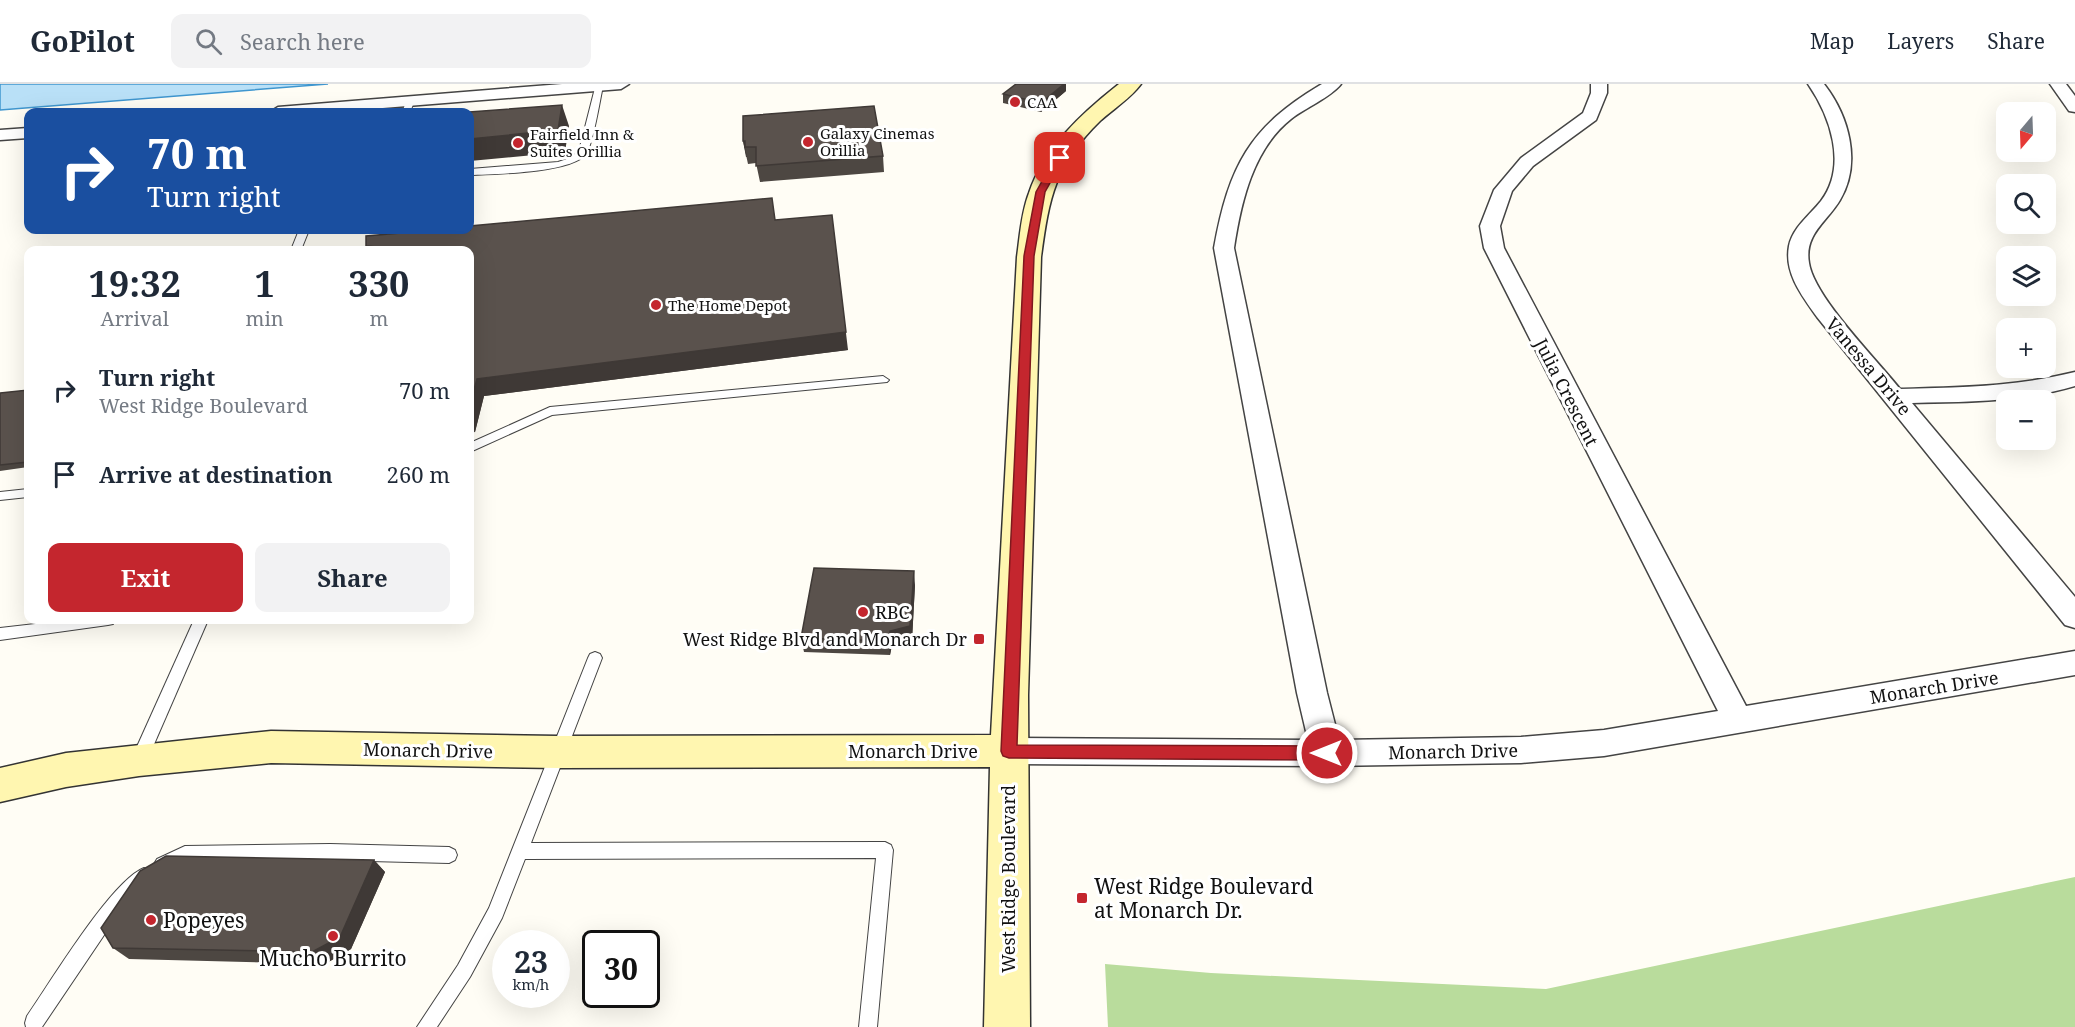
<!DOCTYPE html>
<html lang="en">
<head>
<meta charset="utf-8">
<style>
	:root { --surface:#fff; --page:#f2f2f3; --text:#1f2937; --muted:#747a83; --line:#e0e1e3; --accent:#c4262e }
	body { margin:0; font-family:"Noto Serif",serif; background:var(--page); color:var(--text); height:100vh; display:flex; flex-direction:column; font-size:22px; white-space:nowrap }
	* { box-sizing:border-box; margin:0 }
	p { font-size:20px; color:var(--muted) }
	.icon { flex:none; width:33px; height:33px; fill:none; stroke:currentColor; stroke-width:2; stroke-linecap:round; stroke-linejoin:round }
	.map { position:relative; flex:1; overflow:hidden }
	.sheet { position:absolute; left:24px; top:162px; width:450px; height:378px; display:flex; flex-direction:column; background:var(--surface); border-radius:12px; box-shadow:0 6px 24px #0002 }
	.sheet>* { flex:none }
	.hud { position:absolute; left:24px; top:24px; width:450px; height:126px; border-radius:12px; box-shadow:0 6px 24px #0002; background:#1a4fa0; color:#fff; overflow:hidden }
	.needle { width:39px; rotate:199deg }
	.buttons { position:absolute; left:1996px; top:18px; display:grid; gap:12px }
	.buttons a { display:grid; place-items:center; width:60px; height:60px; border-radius:12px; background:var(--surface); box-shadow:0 6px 24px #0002; font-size:30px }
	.speed { position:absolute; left:492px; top:846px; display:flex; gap:12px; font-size:30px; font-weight:700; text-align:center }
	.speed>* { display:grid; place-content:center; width:78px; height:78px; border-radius:50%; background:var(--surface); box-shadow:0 6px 24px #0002; line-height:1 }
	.speed small { font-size:15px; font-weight:400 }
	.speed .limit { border:3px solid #111; border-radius:9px; background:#fff; color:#111 }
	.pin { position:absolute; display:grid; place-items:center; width:51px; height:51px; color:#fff; margin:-26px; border-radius:12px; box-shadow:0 3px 9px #0006 }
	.me { position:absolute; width:66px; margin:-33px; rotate:270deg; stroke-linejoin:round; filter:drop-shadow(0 0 4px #0008) }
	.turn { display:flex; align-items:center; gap:21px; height:126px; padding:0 24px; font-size:27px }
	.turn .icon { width:78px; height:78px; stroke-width:2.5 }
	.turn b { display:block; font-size:42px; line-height:51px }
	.eta { display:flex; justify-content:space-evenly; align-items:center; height:102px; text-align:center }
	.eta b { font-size:36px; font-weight:700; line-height:42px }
	.button { display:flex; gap:12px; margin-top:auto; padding:12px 24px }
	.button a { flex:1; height:69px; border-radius:12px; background:var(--accent); color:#fff; font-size:24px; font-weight:700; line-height:69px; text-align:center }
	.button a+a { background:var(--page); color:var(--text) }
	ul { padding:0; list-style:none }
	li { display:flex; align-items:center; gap:18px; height:84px; padding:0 24px }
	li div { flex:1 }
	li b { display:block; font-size:22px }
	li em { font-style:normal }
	header { display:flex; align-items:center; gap:36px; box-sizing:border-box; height:84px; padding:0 30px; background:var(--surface); border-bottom:2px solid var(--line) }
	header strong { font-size:28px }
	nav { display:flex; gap:33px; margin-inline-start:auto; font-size:21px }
	.search { width:420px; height:54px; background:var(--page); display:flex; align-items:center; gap:15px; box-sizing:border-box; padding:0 21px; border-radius:12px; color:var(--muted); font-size:22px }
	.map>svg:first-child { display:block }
</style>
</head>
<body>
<header>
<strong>GoPilot</strong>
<div class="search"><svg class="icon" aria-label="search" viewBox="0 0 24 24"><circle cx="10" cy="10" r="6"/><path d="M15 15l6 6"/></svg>Search here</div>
<nav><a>Map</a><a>Layers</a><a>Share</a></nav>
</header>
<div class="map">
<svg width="2075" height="943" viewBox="0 0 2075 943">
	<rect width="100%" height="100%" fill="#fffdf5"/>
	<!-- forest -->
	<path fill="#b9dc9c" d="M2075 793V943H1108L1105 880 1211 889 1546 905Z"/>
	<!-- water -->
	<path fill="#b9e0f7" stroke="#3f96cf" stroke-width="1.5" d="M0 0H328L0 26Z"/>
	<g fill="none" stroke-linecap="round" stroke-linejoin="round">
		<defs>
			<g id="lane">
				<path d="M596 0 603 2C600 15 593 61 586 70 572 89 494 90 470 91V85L558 78 570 74 579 67Z"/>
				<path d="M407 16 414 18 410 28H402Z"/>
				<path d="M299 146H309L301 166H291Z"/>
				<path d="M883 292 889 296 887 298 552 331 470 368V359L550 323Z"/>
				<path d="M28 405V413L0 416V408Z"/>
				<path d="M70 536H115L113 540 108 541 0 556V544Z"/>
				<path d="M194 536H208L145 681 139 683 133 681 131 676Z"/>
				<path d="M595 568 600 570 602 574 531 759 885 758 891 761 893 766 877 943H859L876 774 525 775 502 834 470 893 437 943H417L458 881 489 824 588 574 590 570Z"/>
				<path d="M330 760 449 763 455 766 457 771 455 776 449 779 330 776 186 778 163 788 157 785 154 780 157 775 185 762Z"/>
				<path d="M144 784 150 786 153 792 150 798 125 820 42 943H26L25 939 27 932C50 899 111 797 144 784Z"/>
			</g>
			<g id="street">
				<path d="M562 0H629L621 5 333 28H270L278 23Z"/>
				<path d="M1322 0H1341C1331 13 1305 24 1291 35 1253 65 1241 118 1234 164L1327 609 1339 656 1521 653 1604 646 1718 627 1484 164 1480 142 1494 106 1521 74 1583 29 1591 9V0H1607V9L1596 36 1533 82 1512 107 1500 142 1504 164 1746 622 2075 567V591L1604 672 1521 679 1327 682 1009 680 998 676 993 667 998 658 1009 654 1308 656 1297 609 1214 164C1229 82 1249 43 1322 0Z"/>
				<path d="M1808 0H1824C1849 32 1862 79 1840 116 1827 138 1804 150 1809 179 1814 213 1877 276 1900 305 1963 303 2014 303 2075 288V302C2021 318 1968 318 1912 319L2075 513V544L2065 541 1817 233C1802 212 1784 189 1789 162 1793 143 1810 131 1821 117 1848 81 1830 32 1808 0Z"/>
				<path d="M2050 0H2066L2075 12V28L2069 27Z"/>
				<path d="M28 44V54L0 56V46Z"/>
			</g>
			<path id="secondary" d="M1119 0H1141C1131 14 1113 25 1100 37 1055 81 1049 113 1041 173L1028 611 1030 943H984L990 683 558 684 271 679 139 692 66 703 0 718V684L66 669 271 647 558 652 991 651 1017 173C1020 152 1021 130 1029 109 1044 64 1082 29 1119 0Z"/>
		</defs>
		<!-- lane casing -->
		<use href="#lane" stroke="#444" stroke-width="2"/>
		<!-- street casing -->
		<use href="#street" stroke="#444" stroke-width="3"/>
		<!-- secondary casing -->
		<use href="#secondary" stroke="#333" stroke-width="3"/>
		<!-- lane -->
		<use href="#lane" fill="#fff" fill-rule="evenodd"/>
		<!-- street -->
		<use href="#street" fill="#fff" fill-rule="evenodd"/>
		<!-- secondary -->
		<use href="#secondary" fill="#fff6b0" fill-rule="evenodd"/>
	</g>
	<!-- wall -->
	<g fill="#4d4742">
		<path d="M1066 7 1041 28 1003 19V10Z"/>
		<path d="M743 57 883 72 884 88 760 98 756 79 748 80Z"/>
		<path d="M776 136 848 266 484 312 475 348 470 349V166H368L366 162Z"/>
		<path d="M28 306V383L0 387V309Z"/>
		<path d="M915 501 912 556 892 561 890 571 804 568 801 554Z"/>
		<path d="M374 776 385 788 351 865 325 880 129 875 113 864Z"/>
	</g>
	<!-- shaded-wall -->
	<g fill="#3f3936">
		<path d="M1064 0H1066V7L1041 28V19Z"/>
		<path d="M562 21 569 42 565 68 470 77V55Z"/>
		<path d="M743 57H745V63L747 73H746Z"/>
		<path d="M834 148 848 266 484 312 475 348 470 337V320L477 295Z"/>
		<path d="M914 487 915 501 912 556 892 561 890 571 888 557 890 547Z"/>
		<path d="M374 776 385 788 351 865 325 880 312 868Z"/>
	</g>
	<!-- building -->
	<g fill="#5a524d" stroke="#3f3936" stroke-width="1.5">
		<path d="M1016 0H1064L1041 19 1003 10Z"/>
		<path d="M562 21 558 46 470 55V28H469Z"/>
		<path d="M874 22 883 72 756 82V63H745V57H743V32Z"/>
		<path d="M772 114 775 136 832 131 846 248 477 295 470 320V166H408L366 162V152L436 146H470V142Z"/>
		<path d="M28 306V378L0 381V309Z"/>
		<path d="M814 484 914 487 910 542 890 547 888 557 801 554Z"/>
		<path d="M166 772 374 776 340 853 312 868 113 864 101 844 140 787Z"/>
	</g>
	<!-- route -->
	<path fill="#c4262e" stroke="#7f191e" stroke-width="1.5" d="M1060 71 1064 74 1045 108 1034 172 1017 661 1327 662 1333 664 1335 669 1333 674 1327 676 1009 674 1003 672 1001 667 1024 172 1036 108 1055 74Z"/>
	<!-- markers -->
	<g fill="#c4262e" stroke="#fff" stroke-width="2">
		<circle cx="1015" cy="18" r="6"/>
		<circle cx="808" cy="58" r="6"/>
		<circle cx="518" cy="59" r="6"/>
		<circle cx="656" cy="221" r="6"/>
		<circle cx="863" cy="528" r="6"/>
		<rect x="973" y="549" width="12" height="12" rx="3"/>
		<rect x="1076" y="808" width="12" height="12" rx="3"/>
		<circle cx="151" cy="836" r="6"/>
		<circle cx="333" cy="852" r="6"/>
	</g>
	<g text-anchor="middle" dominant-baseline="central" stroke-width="6" stroke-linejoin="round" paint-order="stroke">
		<!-- far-poi labels -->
		<g font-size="15" fill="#111" stroke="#fff" text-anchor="start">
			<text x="1027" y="18">CAA</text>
			<text x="820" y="49">Galaxy Cinemas<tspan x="820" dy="17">Orillia</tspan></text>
			<text x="530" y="50">Fairfield Inn &amp;<tspan x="530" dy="17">Suites Orillia</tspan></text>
			<text x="668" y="221">The Home Depot</text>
		</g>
		<!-- street labels -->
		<g font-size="18" fill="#111" stroke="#fff">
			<text transform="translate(1869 282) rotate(50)">Vanessa Drive</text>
			<text transform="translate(1567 308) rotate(63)">Julia Crescent</text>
			<text transform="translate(1934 603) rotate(-9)">Monarch Drive</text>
			<text transform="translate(428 666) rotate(1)">Monarch Drive</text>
			<text x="913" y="667">Monarch Drive</text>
			<text transform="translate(1453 667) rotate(-1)">Monarch Drive</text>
			<text transform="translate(1008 795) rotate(-90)">West Ridge Boulevard</text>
		</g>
		<!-- poi labels -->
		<g font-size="18" fill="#111" stroke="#fff" text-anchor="start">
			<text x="875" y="528">RBC</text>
			<text x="967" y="555" text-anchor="end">West Ridge Blvd and Monarch Dr</text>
		</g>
		<!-- near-poi labels -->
		<g font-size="21" fill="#111" stroke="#fff" text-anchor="start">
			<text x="1094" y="802">West Ridge Boulevard<tspan x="1094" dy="24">at Monarch Dr.</tspan></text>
			<text x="163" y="836">Popeyes</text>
			<text x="333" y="874" text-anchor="middle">Mucho Burrito</text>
		</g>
	</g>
</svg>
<div class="buttons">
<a><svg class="needle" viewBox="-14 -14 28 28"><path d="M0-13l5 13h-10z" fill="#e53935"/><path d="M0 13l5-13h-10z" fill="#747a83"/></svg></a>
<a><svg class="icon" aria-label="search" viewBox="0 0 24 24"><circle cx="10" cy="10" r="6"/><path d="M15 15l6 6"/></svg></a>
<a><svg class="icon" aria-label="layers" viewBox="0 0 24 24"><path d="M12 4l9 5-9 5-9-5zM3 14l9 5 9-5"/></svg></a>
<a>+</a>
<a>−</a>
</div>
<div class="speed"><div>23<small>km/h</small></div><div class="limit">30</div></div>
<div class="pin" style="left:1060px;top:74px;background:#d93025"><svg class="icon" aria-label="arrive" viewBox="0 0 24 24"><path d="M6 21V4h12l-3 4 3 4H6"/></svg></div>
<svg class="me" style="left:1327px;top:669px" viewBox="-20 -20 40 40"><circle r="17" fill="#c4262e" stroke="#fff" stroke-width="3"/><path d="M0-11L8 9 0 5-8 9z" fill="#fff"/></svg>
<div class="hud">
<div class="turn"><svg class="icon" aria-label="right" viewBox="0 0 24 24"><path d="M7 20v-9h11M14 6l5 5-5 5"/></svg><div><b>70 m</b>Turn right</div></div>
</div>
<section class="sheet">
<div class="eta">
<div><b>19:32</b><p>Arrival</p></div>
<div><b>1</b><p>min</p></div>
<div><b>330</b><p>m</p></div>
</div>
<ul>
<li><svg class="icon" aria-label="right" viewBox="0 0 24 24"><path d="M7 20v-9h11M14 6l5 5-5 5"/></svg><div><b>Turn right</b><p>West Ridge Boulevard</p></div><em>70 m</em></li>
<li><svg class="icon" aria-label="arrive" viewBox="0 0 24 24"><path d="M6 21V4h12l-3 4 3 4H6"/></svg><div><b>Arrive at destination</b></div><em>260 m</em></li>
</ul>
<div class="button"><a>Exit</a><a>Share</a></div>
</section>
</div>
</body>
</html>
